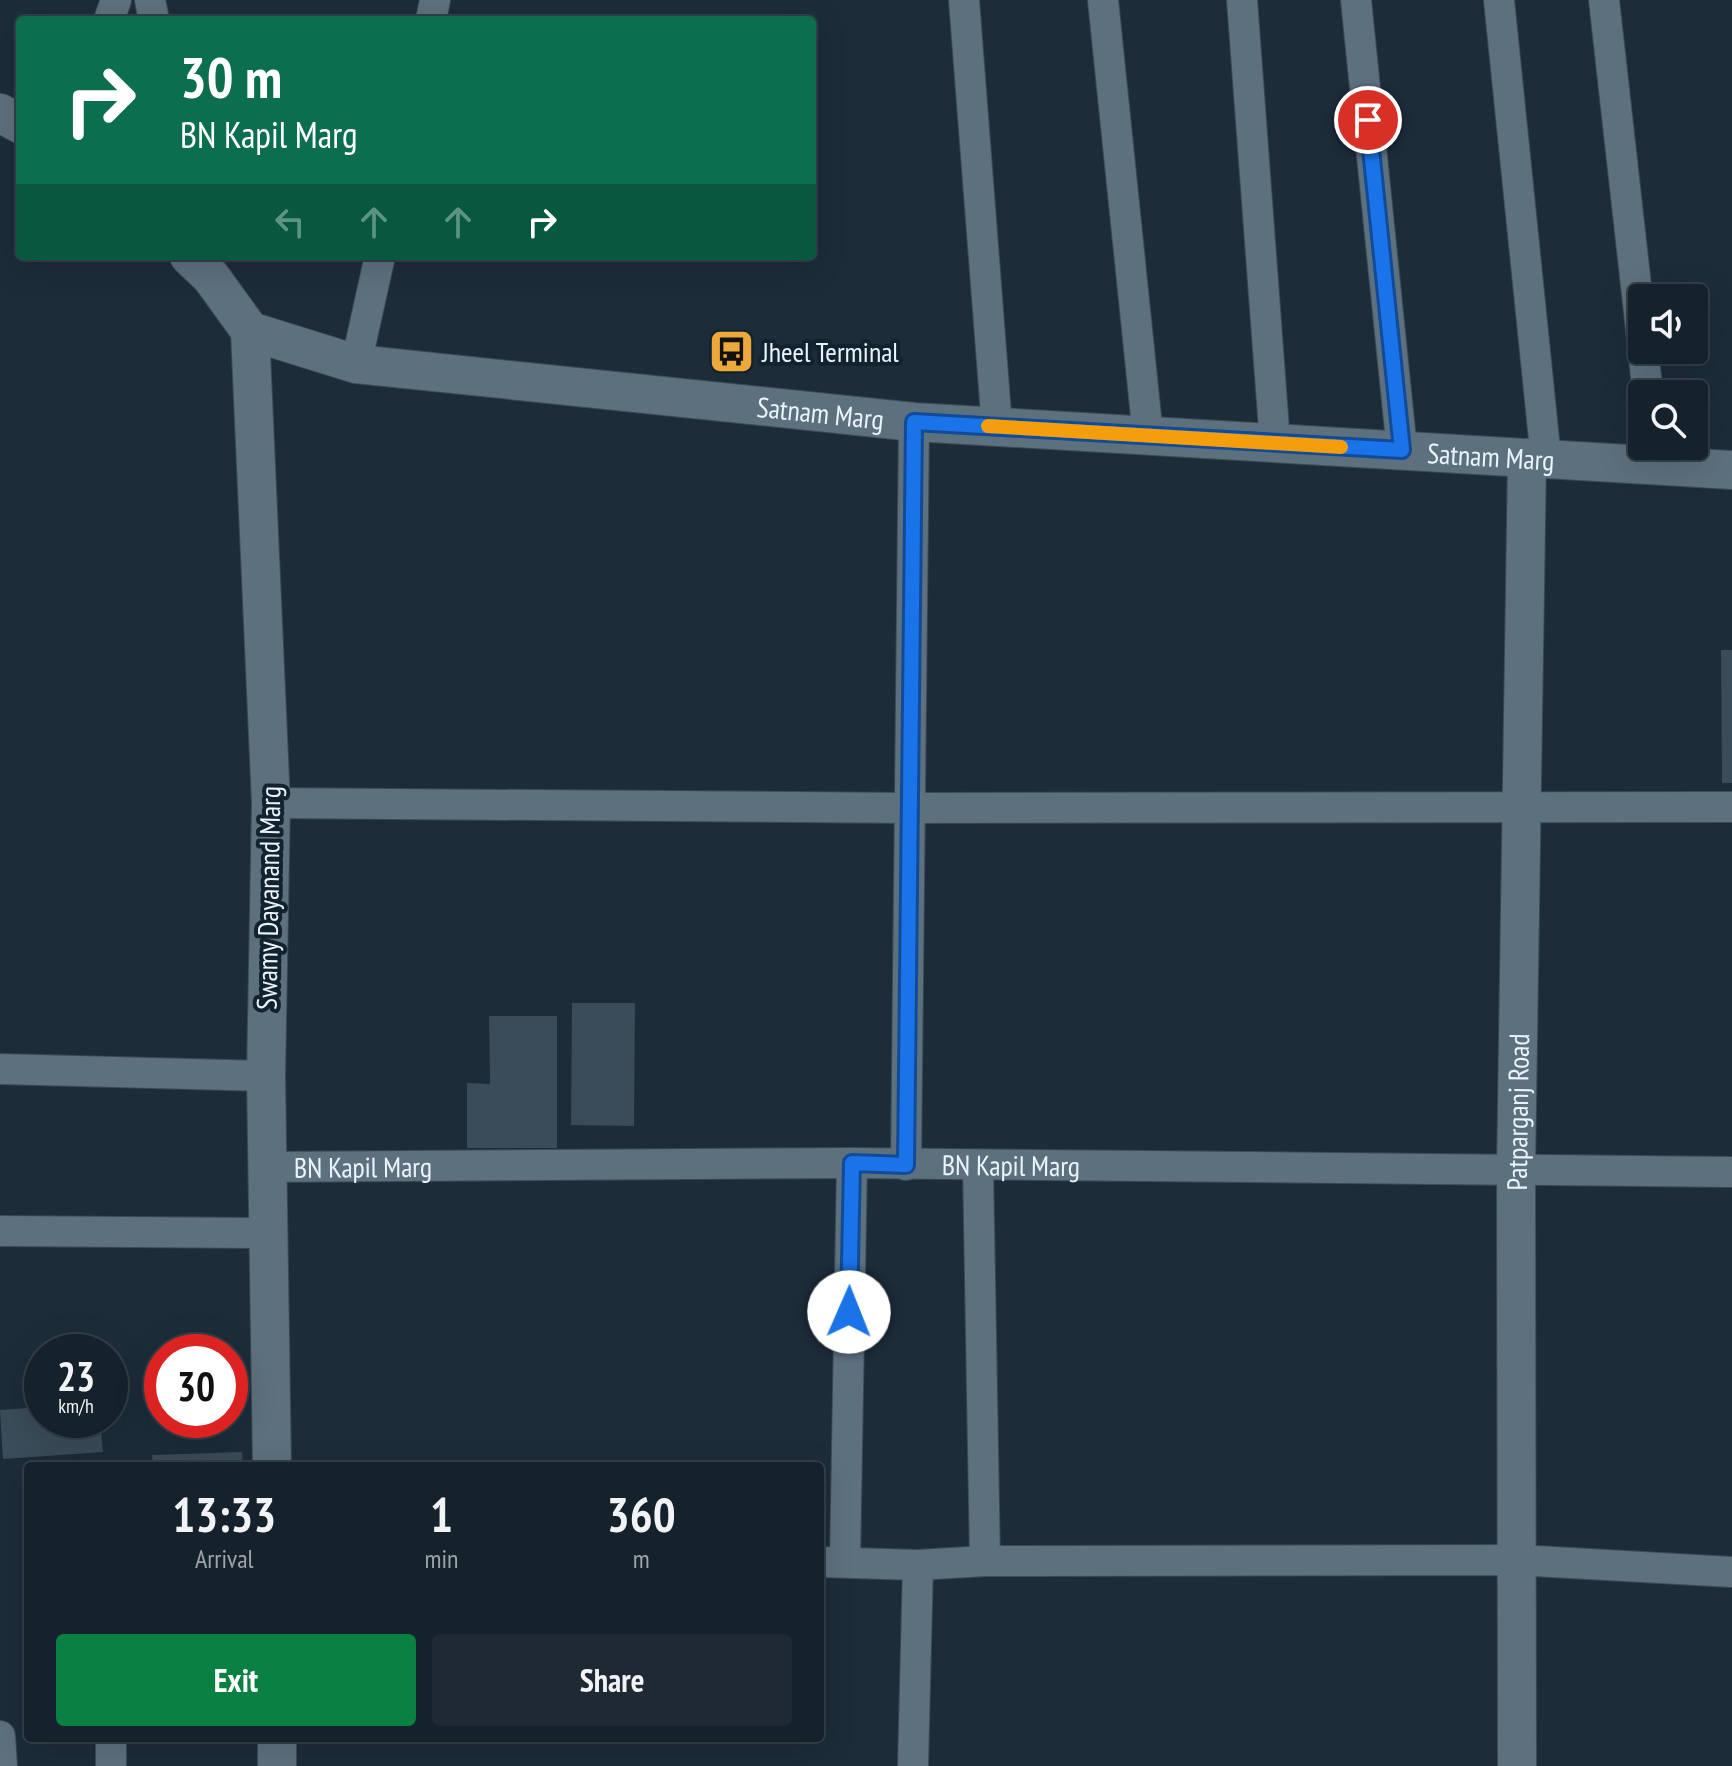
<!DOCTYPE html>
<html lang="en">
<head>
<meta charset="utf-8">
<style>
	:root { --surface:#15212b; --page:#1e2933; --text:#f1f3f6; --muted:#9da3a9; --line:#343e47; --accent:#0b8043 }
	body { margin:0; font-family:"PT Sans Narrow",sans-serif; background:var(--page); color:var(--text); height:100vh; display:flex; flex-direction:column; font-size:30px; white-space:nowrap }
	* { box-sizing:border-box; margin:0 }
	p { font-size:26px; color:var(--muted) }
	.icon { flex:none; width:44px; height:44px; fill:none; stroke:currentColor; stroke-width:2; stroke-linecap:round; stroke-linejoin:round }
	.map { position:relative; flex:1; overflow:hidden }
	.details { position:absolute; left:24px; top:1462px; width:800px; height:280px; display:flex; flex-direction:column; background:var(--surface); border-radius:8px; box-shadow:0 8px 32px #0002,0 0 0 2px var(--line) }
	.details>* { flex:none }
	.banner { position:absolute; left:16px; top:16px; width:800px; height:244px; border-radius:8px; box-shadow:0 8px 32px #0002,0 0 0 2px var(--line); background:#0b6e4f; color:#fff; overflow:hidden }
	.controls { position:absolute; left:1628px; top:284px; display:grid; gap:16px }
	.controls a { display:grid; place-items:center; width:80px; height:80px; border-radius:8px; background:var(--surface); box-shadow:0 8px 32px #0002,0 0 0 2px var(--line); font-size:40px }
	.speed { position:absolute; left:24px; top:1334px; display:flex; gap:16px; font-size:40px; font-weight:700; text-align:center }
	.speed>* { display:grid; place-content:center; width:104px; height:104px; border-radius:50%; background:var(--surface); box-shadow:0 8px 32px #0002,0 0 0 2px var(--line); line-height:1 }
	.speed small { font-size:20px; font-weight:400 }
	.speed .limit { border:12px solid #d22; background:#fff; color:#111 }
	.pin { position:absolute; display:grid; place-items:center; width:68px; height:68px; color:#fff; margin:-34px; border:4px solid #fff; border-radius:50%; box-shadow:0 2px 8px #0007 }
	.me { position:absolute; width:88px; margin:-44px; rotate:1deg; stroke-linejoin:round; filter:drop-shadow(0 0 6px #0008) }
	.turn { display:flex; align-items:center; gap:28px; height:168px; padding:0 32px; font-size:36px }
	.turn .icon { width:104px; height:104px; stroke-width:2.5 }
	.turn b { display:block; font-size:56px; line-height:68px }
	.lanes { display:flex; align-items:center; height:76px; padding:0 32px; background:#0003; justify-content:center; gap:40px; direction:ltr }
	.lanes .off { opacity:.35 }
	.eta { display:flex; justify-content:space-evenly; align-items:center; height:136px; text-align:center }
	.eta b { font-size:48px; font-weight:700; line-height:56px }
	.action { display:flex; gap:16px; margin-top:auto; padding:16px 32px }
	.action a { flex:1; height:92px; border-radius:8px; background:var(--accent); color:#fff; font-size:32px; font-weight:700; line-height:92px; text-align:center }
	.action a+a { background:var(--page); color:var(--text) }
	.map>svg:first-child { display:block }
</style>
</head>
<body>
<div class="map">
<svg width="1732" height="1766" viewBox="0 0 1732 1766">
	<rect width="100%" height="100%" fill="#1c2c39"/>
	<!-- building -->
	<g fill="#3a4c59">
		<path d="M1721 650H1732V783H1722Z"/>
		<path d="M572 1003H635L634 1126 571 1125Z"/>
		<path d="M489 1016H557V1148H467V1083L490 1084Z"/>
		<path d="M42 1407V1420H100L103 1452 3 1459 0 1410Z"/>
		<path d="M242 1452 243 1466H153L152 1455Z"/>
	</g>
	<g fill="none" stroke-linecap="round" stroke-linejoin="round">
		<defs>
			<g id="minor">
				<path d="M150 0 154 20"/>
				<path d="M964 0 997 427"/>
				<path d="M1103 0 1148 436"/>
				<path d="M1242 0 1275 443"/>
				<path d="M1356 0 1402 450"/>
				<path d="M1499 0 1546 459"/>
				<path d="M1604 0 1642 339"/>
				<path d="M109 20 116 0"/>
				<path d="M431 20 435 0"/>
				<path d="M1643 350 1648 394"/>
				<path d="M356 364 380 256"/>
				<path d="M271 803 908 808 1732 807"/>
				<path d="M0 1069 266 1076"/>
				<path d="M906 1165 914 422"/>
				<path d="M978 1165 985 1561"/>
				<path id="s1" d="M267 1167 852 1163 1732 1172"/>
				<path d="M0 1231 267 1233"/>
				<path d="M820 1562 918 1565 985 1561 1517 1560 1732 1572"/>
				<path d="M845 1562 852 1163"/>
				<path d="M0 1736 2 1766"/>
				<path d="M111 1738V1766"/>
				<path d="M913 1766 918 1565"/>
			</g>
			<g id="tertiary">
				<path d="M0 113 20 124"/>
				<path d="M189 256 211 277 250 331"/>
				<path id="s2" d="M250 331 356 364 914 422 1732 470"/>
				<path d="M250 331 271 803 266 1076 272 1466"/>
				<path d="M277 1738V1766"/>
				<path id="s3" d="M1517 1766 1516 1169 1527 459"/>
			</g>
		</defs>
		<!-- minor casing -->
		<use href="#minor" stroke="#3c4a55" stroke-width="32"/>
		<!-- tertiary casing -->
		<use href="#tertiary" stroke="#3c4a55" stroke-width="40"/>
		<!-- minor -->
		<use href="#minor" stroke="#5d707e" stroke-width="30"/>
		<!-- tertiary -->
		<use href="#tertiary" stroke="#5d707e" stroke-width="38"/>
	</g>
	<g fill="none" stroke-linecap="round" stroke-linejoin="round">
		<defs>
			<path id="route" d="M849 1312 852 1163 906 1165 914 422 1402 450 1368 120"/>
		</defs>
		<!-- route casing -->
		<use href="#route" stroke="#114b97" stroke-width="20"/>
		<!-- route -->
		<use href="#route" stroke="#1a73e8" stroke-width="14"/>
		<!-- slow -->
		<path stroke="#f59e0b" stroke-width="14" d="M988 426 1341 447"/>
	</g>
	<!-- icons -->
	<defs>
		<symbol id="bus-square" viewBox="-11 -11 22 22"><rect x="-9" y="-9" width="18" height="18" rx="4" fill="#eda83b" stroke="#12222e"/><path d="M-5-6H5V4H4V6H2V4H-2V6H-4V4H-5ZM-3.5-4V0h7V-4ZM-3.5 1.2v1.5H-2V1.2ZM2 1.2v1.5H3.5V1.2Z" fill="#111"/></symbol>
	</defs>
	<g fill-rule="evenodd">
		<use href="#bus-square" x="706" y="326" width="51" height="51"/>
	</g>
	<g text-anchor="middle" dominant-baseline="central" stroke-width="8" stroke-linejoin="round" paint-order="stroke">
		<!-- poi labels -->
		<g font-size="28" fill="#e9f4fc" stroke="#12222e" text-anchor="start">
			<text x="762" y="351">Jheel Terminal</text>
		</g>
		<!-- street labels -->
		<g font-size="28" fill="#e9f4fc" stroke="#12222e">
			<text stroke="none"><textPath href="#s2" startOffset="578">Satnam Marg</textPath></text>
			<text stroke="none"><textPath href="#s2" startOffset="1250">Satnam Marg</textPath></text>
			<text transform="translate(268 898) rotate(-89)">Swamy Dayanand Marg</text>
			<text stroke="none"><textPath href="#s3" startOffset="654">Patparganj Road</textPath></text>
			<text stroke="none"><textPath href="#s1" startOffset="744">BN Kapil Marg</textPath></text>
			<text stroke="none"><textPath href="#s1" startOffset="96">BN Kapil Marg</textPath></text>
		</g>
	</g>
</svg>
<div class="controls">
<a><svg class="icon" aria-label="sound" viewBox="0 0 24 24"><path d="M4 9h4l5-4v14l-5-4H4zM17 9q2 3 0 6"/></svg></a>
<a><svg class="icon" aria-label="search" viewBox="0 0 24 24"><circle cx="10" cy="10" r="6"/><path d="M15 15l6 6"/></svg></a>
</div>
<div class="speed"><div>23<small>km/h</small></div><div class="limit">30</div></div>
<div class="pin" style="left:1368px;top:120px;background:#d93025"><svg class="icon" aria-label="arrive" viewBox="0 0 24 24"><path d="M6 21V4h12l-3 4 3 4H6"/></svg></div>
<svg class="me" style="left:849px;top:1312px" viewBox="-20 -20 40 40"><circle r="19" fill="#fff"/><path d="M0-13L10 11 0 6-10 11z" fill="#1a73e8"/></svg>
<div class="banner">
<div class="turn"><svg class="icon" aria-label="right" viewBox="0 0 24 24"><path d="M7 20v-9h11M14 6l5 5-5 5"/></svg><div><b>30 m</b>BN Kapil Marg</div></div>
<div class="lanes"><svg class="icon off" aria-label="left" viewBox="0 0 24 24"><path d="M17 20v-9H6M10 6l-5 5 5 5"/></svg><svg class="icon off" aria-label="ahead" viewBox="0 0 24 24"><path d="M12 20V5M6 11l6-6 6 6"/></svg><svg class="icon off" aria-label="ahead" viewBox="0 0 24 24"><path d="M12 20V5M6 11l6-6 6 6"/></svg><svg class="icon" aria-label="right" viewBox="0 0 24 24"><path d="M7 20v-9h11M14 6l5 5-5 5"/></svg></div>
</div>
<section class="details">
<div class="eta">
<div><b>13:33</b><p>Arrival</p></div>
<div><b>1</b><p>min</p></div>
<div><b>360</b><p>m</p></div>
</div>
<div class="action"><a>Exit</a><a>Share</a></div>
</section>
</div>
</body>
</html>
